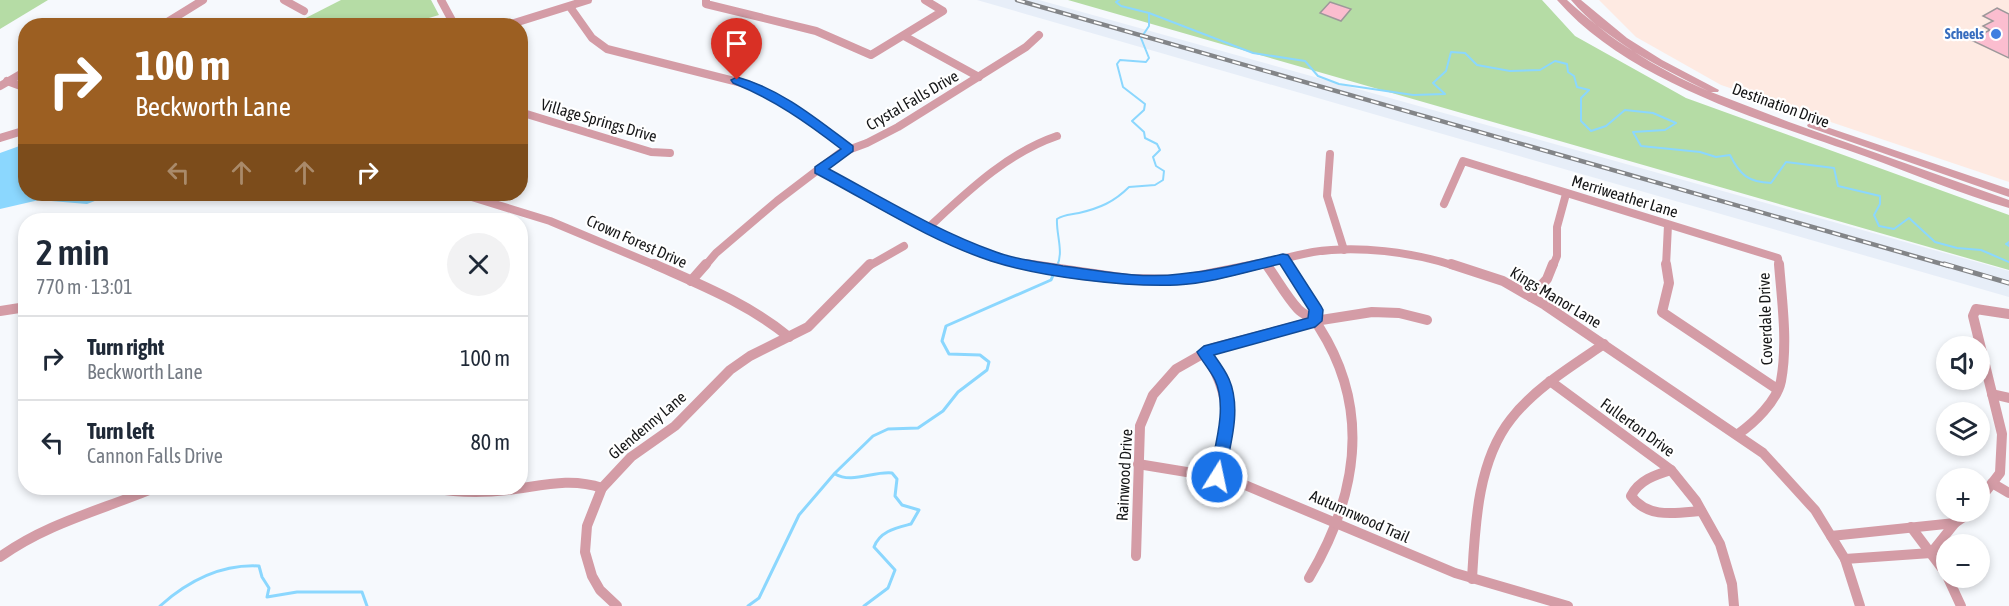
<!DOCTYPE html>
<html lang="en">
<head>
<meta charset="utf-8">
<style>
	:root { --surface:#fff; --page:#f2f2f3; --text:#1f2937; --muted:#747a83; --line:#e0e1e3 }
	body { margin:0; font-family:"Asap Condensed",sans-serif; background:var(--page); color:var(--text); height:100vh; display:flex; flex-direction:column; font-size:22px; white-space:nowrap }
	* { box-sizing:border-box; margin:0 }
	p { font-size:20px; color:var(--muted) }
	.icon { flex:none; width:33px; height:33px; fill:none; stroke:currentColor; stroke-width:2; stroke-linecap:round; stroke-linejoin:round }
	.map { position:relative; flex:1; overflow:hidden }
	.drawer { position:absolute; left:18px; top:213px; width:510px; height:282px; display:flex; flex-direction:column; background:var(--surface); border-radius:24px; box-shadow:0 3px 9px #0003 }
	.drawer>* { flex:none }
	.top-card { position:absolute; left:18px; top:18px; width:510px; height:183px; border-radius:24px; box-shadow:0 3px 9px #0003; background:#9c5f22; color:#fff; overflow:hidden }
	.controls { position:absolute; left:1936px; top:336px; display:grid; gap:12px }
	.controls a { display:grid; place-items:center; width:54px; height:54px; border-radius:50%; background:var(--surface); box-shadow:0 3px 9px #0003; font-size:30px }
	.pin { position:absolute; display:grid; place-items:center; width:51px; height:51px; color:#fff; margin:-62px -26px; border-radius:50% 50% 50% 0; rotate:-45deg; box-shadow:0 0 6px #0007 }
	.pin .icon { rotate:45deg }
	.me { position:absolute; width:66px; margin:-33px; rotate:10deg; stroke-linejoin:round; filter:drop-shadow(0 0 4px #0008) }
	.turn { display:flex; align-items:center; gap:21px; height:126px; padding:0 18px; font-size:27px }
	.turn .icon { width:78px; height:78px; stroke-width:2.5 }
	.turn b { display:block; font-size:42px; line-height:51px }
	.lanes { display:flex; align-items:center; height:57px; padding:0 18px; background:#0003; justify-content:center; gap:30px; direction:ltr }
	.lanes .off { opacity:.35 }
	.round { display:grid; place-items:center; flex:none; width:63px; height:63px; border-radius:32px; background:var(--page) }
	.headline { display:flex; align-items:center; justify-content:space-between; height:102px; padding:0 18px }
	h1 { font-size:36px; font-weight:600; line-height:45px }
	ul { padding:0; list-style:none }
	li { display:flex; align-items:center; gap:18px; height:84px; padding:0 18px; border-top:2px solid var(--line) }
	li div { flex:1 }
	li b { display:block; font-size:22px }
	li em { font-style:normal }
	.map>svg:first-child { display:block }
</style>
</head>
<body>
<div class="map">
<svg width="2009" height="606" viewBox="0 0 2009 606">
	<rect width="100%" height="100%" fill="#f6f9fd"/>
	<!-- commercial -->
	<path fill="#feeae2" d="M1599 0H2009V182L1721 85 1636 37Z"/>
	<!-- built -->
	<path fill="#e7eef8" d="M977 0H1039L2009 271V297Z"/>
	<!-- green -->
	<g fill="#b5dca5">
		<path d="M0 0H48L0 29Z"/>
		<path d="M341 0H431L439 15 405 25H292Z"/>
		<path d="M1068 0H1542L1575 36 1686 98 2009 215V270Z"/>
	</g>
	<!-- water -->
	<path fill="#8bd7fe" d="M25 144 26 194H113L87 204 39 200 0 209V153Z"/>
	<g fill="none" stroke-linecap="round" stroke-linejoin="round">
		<!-- stream-far1 -->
		<g stroke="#8bd7fe" stroke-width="2">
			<path d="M1149 13 1253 53 1305 61 1318 76 1339 84 1413 95 1445 94 1433 83 1446 71 1451 52 1465 53 1477 65 1510 71 1540 70 1555 61 1567 64 1568 72 1574 76 1577 87 1589 90 1581 98V121L1591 131 1606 126 1625 110 1653 113 1676 123 1665 130 1633 132 1641 146 1700 152 1716 157 1730 155C1740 175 1748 182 1771 183L1786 162 1834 168 1838 186 1880 196V204L1874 215 1879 226 1894 229 1909 218 1935 242 1957 248 1981 250 2009 262"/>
			<path d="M2009 242 2006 244 2009 246"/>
			<path d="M1057 266C1064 252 1056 234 1057 219 1065 214 1070 215 1079 213 1100 208 1114 202 1129 187L1155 185 1163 180 1164 171 1156 166 1153 157 1160 150 1157 144 1145 138 1144 132 1132 121 1144 110 1145 104 1123 87 1117 64 1120 60 1146 62 1149 58 1141 38 1149 26V13L1121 6 1116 2 1119 0"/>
		</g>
		<!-- stream -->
		<g stroke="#8bd7fe" stroke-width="3">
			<path d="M835 474C852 484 873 471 892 473L897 479 895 496 902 505 919 510 911 524C896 528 880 531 874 547L895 570 888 588 864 606"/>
			<path d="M160 606C188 581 221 564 259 566L262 577 269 588 267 597 297 592H362L367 606"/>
			<path d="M748 606 759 598 799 515 835 473 873 436 888 429 918 428 943 411 958 392 987 370 989 362 980 355 949 354 942 341 946 326 1051 280 1058 264"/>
		</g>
	</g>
	<!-- building -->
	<g fill="#fbbdcf" stroke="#9d989a" stroke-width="1.5">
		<path d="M1330 2 1351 9 1341 21 1320 13Z"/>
		<path d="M1997 8 2009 14V58L1971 40 1990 30 1983 26 1993 21 1983 16Z"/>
	</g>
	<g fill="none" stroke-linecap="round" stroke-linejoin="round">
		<!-- minor-far1 -->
		<g stroke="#d49ca6" stroke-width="8">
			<path d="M284 0 304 11"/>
			<path d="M441 0 455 26"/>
			<path d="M706 0V4L816 31 871 55 943 11 925 0"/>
			<path d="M570 7 592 38 607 49 750 85 782 101 848 149"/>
			<path d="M161 26 203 0"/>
			<path d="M505 26 588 0"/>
			<path d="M904 36 979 77"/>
			<path d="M7 81 26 88"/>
			<path d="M0 86 26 71"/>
			<path d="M520 112 651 152 670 153"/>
			<path d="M0 138 26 130"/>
			<path d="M1330 154 1327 196 1344 250"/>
			<path d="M820 170C885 206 960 255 1035 266"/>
			<path d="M462 194 550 221 657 266"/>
			<path d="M1444 204 1463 161 1778 258 1779 266"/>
			<path d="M929 227C967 192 1007 153 1057 136"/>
			<path d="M1283 258 1288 266"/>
			<path d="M1265 263 1267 266"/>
			<path d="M705 266 716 253 777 201 840 153 867 143 898 127 1026 47 1039 35"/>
			<path d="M869 266 904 246"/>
			<path d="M1253 266C1273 261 1293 256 1313 252 1358 245 1412 252 1455 266"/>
			<path d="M1553 266 1557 256V227L1566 194"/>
			<path d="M1666 266 1668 225"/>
		</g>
		<!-- minor -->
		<g stroke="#d49ca6" stroke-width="10">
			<path d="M654 264C701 285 749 304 789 337"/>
			<path d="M1025 264 1128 279 1179 280 1260 264"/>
			<path d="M1266 264C1277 279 1286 296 1298 309 1305 316 1314 318 1319 327 1372 410 1357 497 1309 578"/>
			<path d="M1287 264 1316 310 1315 321"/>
			<path d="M1451 264 1503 281 1545 305 1763 453 1815 510 1845 559 1860 606"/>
			<path d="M1666 264 1669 283 1662 312 1777 389"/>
			<path d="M691 281 706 264"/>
			<path d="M1531 297 1547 279 1553 264"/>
			<path d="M0 311 26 307"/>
			<path d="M1204 352C1235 400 1227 424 1217 477"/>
			<path d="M1550 381 1671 470 1696 501 1720 544 1732 584 1734 606"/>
			<path d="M1992 394 2009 398"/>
			<path d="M1738 434C1754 423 1777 401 1781 381 1788 343 1782 302 1779 264"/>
			<path d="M1138 464 1217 477 1245 485 1455 573 1568 606"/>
			<path d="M1671 470C1655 475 1639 480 1631 496 1648 519 1676 513 1701 511"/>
			<path d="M1992 483 2009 493"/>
			<path d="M433 488C458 493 483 493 508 490 541 486 570 477 602 488"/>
			<path d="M1980 499 2000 473 2002 434 1973 316 1976 309 2009 314"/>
			<path d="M1955 523 1971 512"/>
			<path d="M1911 527 1947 575"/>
			<path d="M1831 536 1955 523 1931 553 1845 559"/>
			<path d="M1136 556 1140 426 1153 395 1176 369 1213 348 1315 321 1372 312 1399 313 1427 320"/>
			<path d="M0 557C47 523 102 510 154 488"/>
			<path d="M1948 578 1961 606"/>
			<path d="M1472 579C1475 527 1477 462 1511 419 1535 388 1572 366 1604 344"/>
			<path d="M617 606 600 590 592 576 585 552 587 526 602 488 631 457 675 426 730 370 750 356 808 327 870 264"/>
		</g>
		<!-- tertiary -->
		<g fill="#d49ca6" fill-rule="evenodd">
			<path d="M1557 0H1567C1610 39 1655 68 1708 91 1660 67 1607 42 1571 0H1581L1627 38 1662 60 1719 90 1718 92H1711L1789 122 2009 200V208C1961 194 1914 174 1867 157 1767 122 1629 83 1557 0Z"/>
			<path d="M1812 122 2009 189V197L1808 127 1807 125Z"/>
		</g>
		<defs>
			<path id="rail-far1" d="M1017 0 1949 266"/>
			<path id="rail" d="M1944 264 2009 283"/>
		</defs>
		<!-- rail-far1 casing -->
		<use href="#rail-far1" stroke="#838588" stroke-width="4.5"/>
		<!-- rail casing -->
		<use href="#rail" stroke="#838588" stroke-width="5"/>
		<!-- rail-far1 -->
		<use href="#rail-far1" stroke="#fff" stroke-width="2" stroke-dasharray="8" stroke-linecap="butt"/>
		<!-- rail -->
		<use href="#rail" stroke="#fff" stroke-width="3" stroke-dasharray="10" stroke-linecap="butt"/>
	</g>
	<!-- route -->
	<path fill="#1a73e8" stroke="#114b97" stroke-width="1.5" d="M737 77C781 89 817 119 853 146V151L829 169C883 198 937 231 996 252 1017 260 1040 262 1063 266 1101 271 1142 279 1180 274 1215 271 1249 262 1283 254L1288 255 1321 306 1323 310 1322 321 1315 327 1214 355C1219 362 1225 370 1229 379 1242 409 1230 446 1224 477L1222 482 1217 484 1211 482 1209 477C1214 448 1228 408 1215 380 1210 370 1202 361 1197 352L1204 346 1308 318 1309 310 1280 264C1246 272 1211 283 1177 285 1124 287 1041 277 991 261 930 241 872 203 815 173V167L841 149C806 122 773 99 733 83L731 80Z"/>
	<!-- markers -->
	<circle fill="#3f7fe0" stroke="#fff" stroke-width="2" cx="1996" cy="34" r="6"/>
	<g text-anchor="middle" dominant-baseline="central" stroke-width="4.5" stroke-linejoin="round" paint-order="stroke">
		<!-- far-shop labels -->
		<g font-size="14" font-weight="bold" fill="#366cbe" stroke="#fff" text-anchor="end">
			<text x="1984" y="34">Scheels</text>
		</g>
		<!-- street labels -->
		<g font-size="16" fill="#161718" stroke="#fff">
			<text transform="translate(912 100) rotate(-30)">Crystal Falls Drive</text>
			<text transform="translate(1781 105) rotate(20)">Destination Drive</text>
			<text transform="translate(599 120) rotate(16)">Village Springs Drive</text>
			<text transform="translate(1625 196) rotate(17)">Merriweather Lane</text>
			<text transform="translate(637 241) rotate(24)">Crown Forest Drive</text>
			<text transform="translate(1556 297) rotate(31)">Kings Manor Lane</text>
			<text transform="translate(1765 319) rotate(-92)">Coverdale Drive</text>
			<text transform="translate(647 425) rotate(-40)">Glendenny Lane</text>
			<text transform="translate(1638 427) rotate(36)">Fullerton Drive</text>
			<text transform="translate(1124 475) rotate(-87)">Rainwood Drive</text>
			<text transform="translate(1360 516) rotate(24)">Autumnwood Trail</text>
		</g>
	</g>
</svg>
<div class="controls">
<a><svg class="icon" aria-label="sound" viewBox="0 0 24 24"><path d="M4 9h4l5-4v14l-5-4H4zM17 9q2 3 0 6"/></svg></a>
<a><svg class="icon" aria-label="layers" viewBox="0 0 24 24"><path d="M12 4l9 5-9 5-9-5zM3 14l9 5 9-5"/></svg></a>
<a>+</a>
<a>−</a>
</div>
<div class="pin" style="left:737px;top:80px;background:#d93025"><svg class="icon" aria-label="arrive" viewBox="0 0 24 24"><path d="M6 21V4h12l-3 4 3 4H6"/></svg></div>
<svg class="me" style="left:1217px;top:477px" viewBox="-20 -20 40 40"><circle r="17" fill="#1a73e8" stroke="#fff" stroke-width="3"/><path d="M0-11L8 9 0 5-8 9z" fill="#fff"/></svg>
<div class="top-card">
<div class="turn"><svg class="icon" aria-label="right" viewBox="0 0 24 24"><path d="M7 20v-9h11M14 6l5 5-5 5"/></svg><div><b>100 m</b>Beckworth Lane</div></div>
<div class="lanes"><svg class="icon off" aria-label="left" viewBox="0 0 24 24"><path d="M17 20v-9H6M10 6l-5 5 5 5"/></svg><svg class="icon off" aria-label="ahead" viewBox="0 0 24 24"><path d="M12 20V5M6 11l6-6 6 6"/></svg><svg class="icon off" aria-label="ahead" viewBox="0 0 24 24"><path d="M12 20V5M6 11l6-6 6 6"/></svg><svg class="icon" aria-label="right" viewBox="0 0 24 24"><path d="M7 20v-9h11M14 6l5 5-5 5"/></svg></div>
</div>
<section class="drawer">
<div class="headline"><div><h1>2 min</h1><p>770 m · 13:01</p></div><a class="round"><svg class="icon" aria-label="close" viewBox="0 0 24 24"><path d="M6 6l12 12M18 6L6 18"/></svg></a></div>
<ul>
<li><svg class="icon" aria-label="right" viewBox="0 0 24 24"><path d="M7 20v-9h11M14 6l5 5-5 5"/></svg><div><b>Turn right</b><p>Beckworth Lane</p></div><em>100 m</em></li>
<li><svg class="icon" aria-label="left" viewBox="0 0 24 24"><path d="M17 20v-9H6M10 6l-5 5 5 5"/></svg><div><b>Turn left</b><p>Cannon Falls Drive</p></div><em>80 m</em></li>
</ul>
</section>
</div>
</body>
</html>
